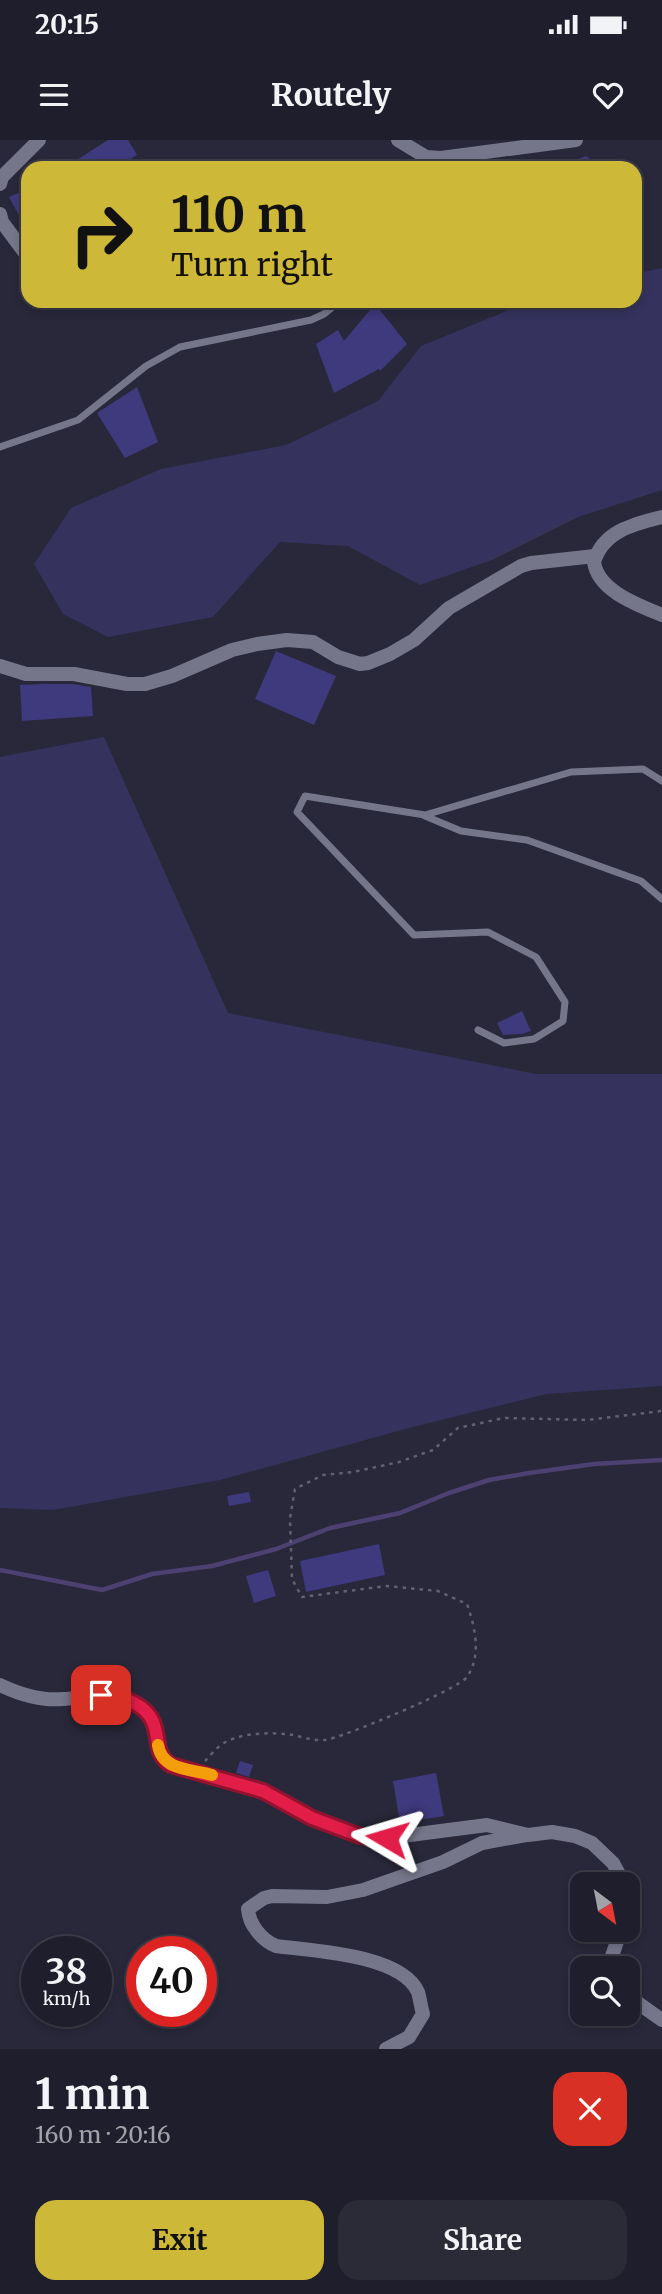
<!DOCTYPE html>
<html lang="en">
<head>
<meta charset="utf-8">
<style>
	:root { --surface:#1e1e2c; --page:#2b2b38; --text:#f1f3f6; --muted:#a1a2a9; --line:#3c3c48; --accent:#ceb838 }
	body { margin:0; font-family:Merriweather,serif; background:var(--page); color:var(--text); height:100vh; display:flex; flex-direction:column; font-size:26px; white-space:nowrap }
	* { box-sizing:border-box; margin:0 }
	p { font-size:23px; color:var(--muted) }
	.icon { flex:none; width:38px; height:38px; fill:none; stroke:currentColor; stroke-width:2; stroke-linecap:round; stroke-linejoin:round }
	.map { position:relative; height:1909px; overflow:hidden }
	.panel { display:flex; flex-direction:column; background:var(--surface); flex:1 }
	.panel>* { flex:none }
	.hud { position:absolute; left:21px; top:21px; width:621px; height:147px; border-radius:21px; box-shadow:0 4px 10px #0003,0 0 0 2px var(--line); background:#ceb838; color:#111; overflow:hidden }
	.needle { width:46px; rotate:148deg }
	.buttons { position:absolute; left:570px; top:1732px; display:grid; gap:14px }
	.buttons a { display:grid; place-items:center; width:70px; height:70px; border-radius:14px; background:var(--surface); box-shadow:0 4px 10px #0003,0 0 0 2px var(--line); font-size:35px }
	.speed { position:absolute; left:21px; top:1796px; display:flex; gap:14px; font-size:35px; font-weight:700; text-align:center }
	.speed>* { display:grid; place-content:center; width:91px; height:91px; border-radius:50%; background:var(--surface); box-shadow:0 4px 10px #0003,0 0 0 2px var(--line); line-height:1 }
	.speed small { font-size:18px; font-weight:400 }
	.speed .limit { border:10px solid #d22; background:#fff; color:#111 }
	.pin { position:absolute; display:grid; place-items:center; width:60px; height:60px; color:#fff; margin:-30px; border-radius:14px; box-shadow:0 4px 10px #0006 }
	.me { position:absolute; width:77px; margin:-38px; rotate:277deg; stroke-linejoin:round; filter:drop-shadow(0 0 5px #0008) }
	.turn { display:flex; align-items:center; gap:24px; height:147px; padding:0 35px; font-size:32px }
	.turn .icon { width:91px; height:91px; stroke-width:2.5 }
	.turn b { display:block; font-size:49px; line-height:60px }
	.round { display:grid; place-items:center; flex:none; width:74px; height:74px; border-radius:21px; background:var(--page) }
	.overview { display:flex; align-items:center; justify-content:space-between; height:119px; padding:0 35px }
	h1 { font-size:42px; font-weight:700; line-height:52px }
	.button { display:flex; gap:14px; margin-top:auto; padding:14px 35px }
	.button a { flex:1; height:80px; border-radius:21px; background:var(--accent); color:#111; font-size:28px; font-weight:700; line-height:80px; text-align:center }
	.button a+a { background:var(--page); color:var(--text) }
	.status { display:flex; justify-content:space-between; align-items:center; height:49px; padding:0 35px; background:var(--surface); direction:ltr }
	.status svg { height:19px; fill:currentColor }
	header { display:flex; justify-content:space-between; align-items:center; height:91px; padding:0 35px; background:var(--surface); font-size:32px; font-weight:700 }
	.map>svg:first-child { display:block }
</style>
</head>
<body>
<div class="status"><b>20:15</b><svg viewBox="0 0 49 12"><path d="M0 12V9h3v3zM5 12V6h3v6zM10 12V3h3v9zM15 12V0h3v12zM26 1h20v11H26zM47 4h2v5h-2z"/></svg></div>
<header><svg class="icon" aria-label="menu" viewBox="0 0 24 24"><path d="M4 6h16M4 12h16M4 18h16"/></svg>Routely<svg class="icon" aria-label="heart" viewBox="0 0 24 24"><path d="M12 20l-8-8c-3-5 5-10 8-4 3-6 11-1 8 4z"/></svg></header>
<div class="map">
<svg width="662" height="1909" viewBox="0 0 662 1909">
	<rect width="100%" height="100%" fill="#28283a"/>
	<!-- green -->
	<g fill="#35335e">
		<path d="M662 128V350L578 377 492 420 420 445 348 406 280 402 213 477 108 497 63 474 34 424 71 368 161 329 286 305 378 261 421 206 531 161H635V134Z"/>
		<path d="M104 597 228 873 536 934H662V1246L546 1254 405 1289 220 1340 53 1370 0 1368V617Z"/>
	</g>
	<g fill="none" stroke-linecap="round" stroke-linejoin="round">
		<!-- stream -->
		<path stroke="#4d4172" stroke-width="4.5" d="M0 1430 102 1450 152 1434 212 1426 276 1409 330 1388 400 1373 449 1353 489 1340 529 1333 594 1324 662 1320"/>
	</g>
	<!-- building -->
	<g fill="#3f397d">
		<path d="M108 0H128L137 15 116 28H64Z"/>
		<path d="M586 16 603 28H557V27Z"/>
		<path d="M28 49V92L9 57Z"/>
		<path d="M375 164 407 204 380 231 379 229 334 253 316 204 338 190 344 201Z"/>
		<path d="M137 247 158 302 125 318 97 273Z"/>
		<path d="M276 511 336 536 314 585 255 559Z"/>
		<path d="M44 544H73L91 547 93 576 22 581 20 545Z"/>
		<path d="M522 871 531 891 522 894 503 895 497 883Z"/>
		<path d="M249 1352 251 1362 229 1366 227 1356Z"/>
		<path d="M379 1404 385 1435 306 1452 300 1421Z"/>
		<path d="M268 1430 276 1456 254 1463 246 1436Z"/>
		<path d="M240 1621 253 1625 249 1637 236 1633Z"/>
		<path d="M436 1633 444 1676 400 1683 393 1641Z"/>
	</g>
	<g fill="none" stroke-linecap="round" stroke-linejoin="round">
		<!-- path -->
		<path stroke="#616171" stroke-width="2.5" stroke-dasharray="3.5 5" stroke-linecap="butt" d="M205 1621C210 1616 217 1607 224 1603 243 1592 272 1592 293 1595 302 1597 315 1601 325 1600 342 1598 459 1549 467 1537 482 1515 475 1487 467 1464L438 1451 386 1446 302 1457 292 1439 290 1378 295 1349 323 1335 353 1332 399 1322 433 1310 458 1288 504 1278 587 1280 662 1271"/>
		<!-- service -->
		<g stroke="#76768b" stroke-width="7">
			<path d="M420 28 426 17"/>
			<path d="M0 307 78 280 146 226 180 207 311 180 324 174 340 161"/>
			<path d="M425 676 461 691 527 700 641 741 662 759"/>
			<path d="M478 890 504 903 534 899 563 881 565 862 536 817 488 792 414 795 297 672 305 656 425 675 571 632 643 629 662 641"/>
		</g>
		<!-- minor -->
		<g stroke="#76768b" stroke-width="14">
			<path d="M0 44 2 37 39 0"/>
			<path d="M0 74 2 82 28 117"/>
			<path d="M0 526 26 534H74L127 544H145L172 536 232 510 257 504 287 500 313 502 338 517 360 524 368 523 390 514 414 500 449 468 521 426 531 423 595 416"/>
			<path d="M386 1909 409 1897 423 1874C421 1867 420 1859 418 1852 401 1814 312 1811 276 1806 262 1800 249 1785 248 1769L264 1758 272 1756 327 1757 363 1750 443 1722 482 1703 526 1695"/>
		</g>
		<!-- tertiary -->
		<g stroke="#76768b" stroke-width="14">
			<path d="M398 0 426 17 441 18 576 0"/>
			<path d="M662 377C634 384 603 391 594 422 598 451 638 465 662 475"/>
			<path d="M0 1545C19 1554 42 1561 63 1559 88 1558 110 1549 133 1563 167 1583 146 1609 171 1625L263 1651 312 1679 360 1696 387 1698 487 1685 528 1695 552 1692 575 1696 592 1703 613 1723 625 1745"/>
			<path d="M612 1829V1816L621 1790"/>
			<path d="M628 1856 662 1880"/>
		</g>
	</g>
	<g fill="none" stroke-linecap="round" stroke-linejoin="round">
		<defs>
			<path id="route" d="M101 1555C119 1555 145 1563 153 1582 160 1598 154 1614 171 1625L263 1651 312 1678 360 1696 387 1698"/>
		</defs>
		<!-- route casing -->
		<use href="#route" stroke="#92132f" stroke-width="18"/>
		<!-- route -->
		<use href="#route" stroke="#e11d48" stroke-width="12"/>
		<!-- slow -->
		<path stroke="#f59e0b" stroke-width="12" d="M158 1605C162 1631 192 1629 212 1635"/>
	</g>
</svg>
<div class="buttons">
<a><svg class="needle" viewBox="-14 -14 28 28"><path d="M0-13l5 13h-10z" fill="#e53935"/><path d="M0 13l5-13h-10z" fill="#a1a2a9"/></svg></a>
<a><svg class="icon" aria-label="search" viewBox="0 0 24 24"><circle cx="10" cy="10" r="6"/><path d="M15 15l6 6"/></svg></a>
</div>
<div class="speed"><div>38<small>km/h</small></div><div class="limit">40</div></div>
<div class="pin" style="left:101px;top:1555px;background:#d93025"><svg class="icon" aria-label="arrive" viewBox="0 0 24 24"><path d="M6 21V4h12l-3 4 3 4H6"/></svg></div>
<svg class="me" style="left:387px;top:1698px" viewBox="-20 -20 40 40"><path d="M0-17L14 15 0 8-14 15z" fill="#e11d48" stroke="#fff" stroke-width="4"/></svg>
<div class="hud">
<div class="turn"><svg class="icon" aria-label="right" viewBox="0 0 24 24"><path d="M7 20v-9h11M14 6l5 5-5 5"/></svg><div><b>110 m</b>Turn right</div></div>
</div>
</div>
<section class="panel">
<div class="overview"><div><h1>1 min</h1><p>160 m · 20:16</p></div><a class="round" style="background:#d93025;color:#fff"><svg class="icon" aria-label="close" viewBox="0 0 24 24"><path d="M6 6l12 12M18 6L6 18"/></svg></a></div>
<div class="button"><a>Exit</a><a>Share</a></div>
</section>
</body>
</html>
